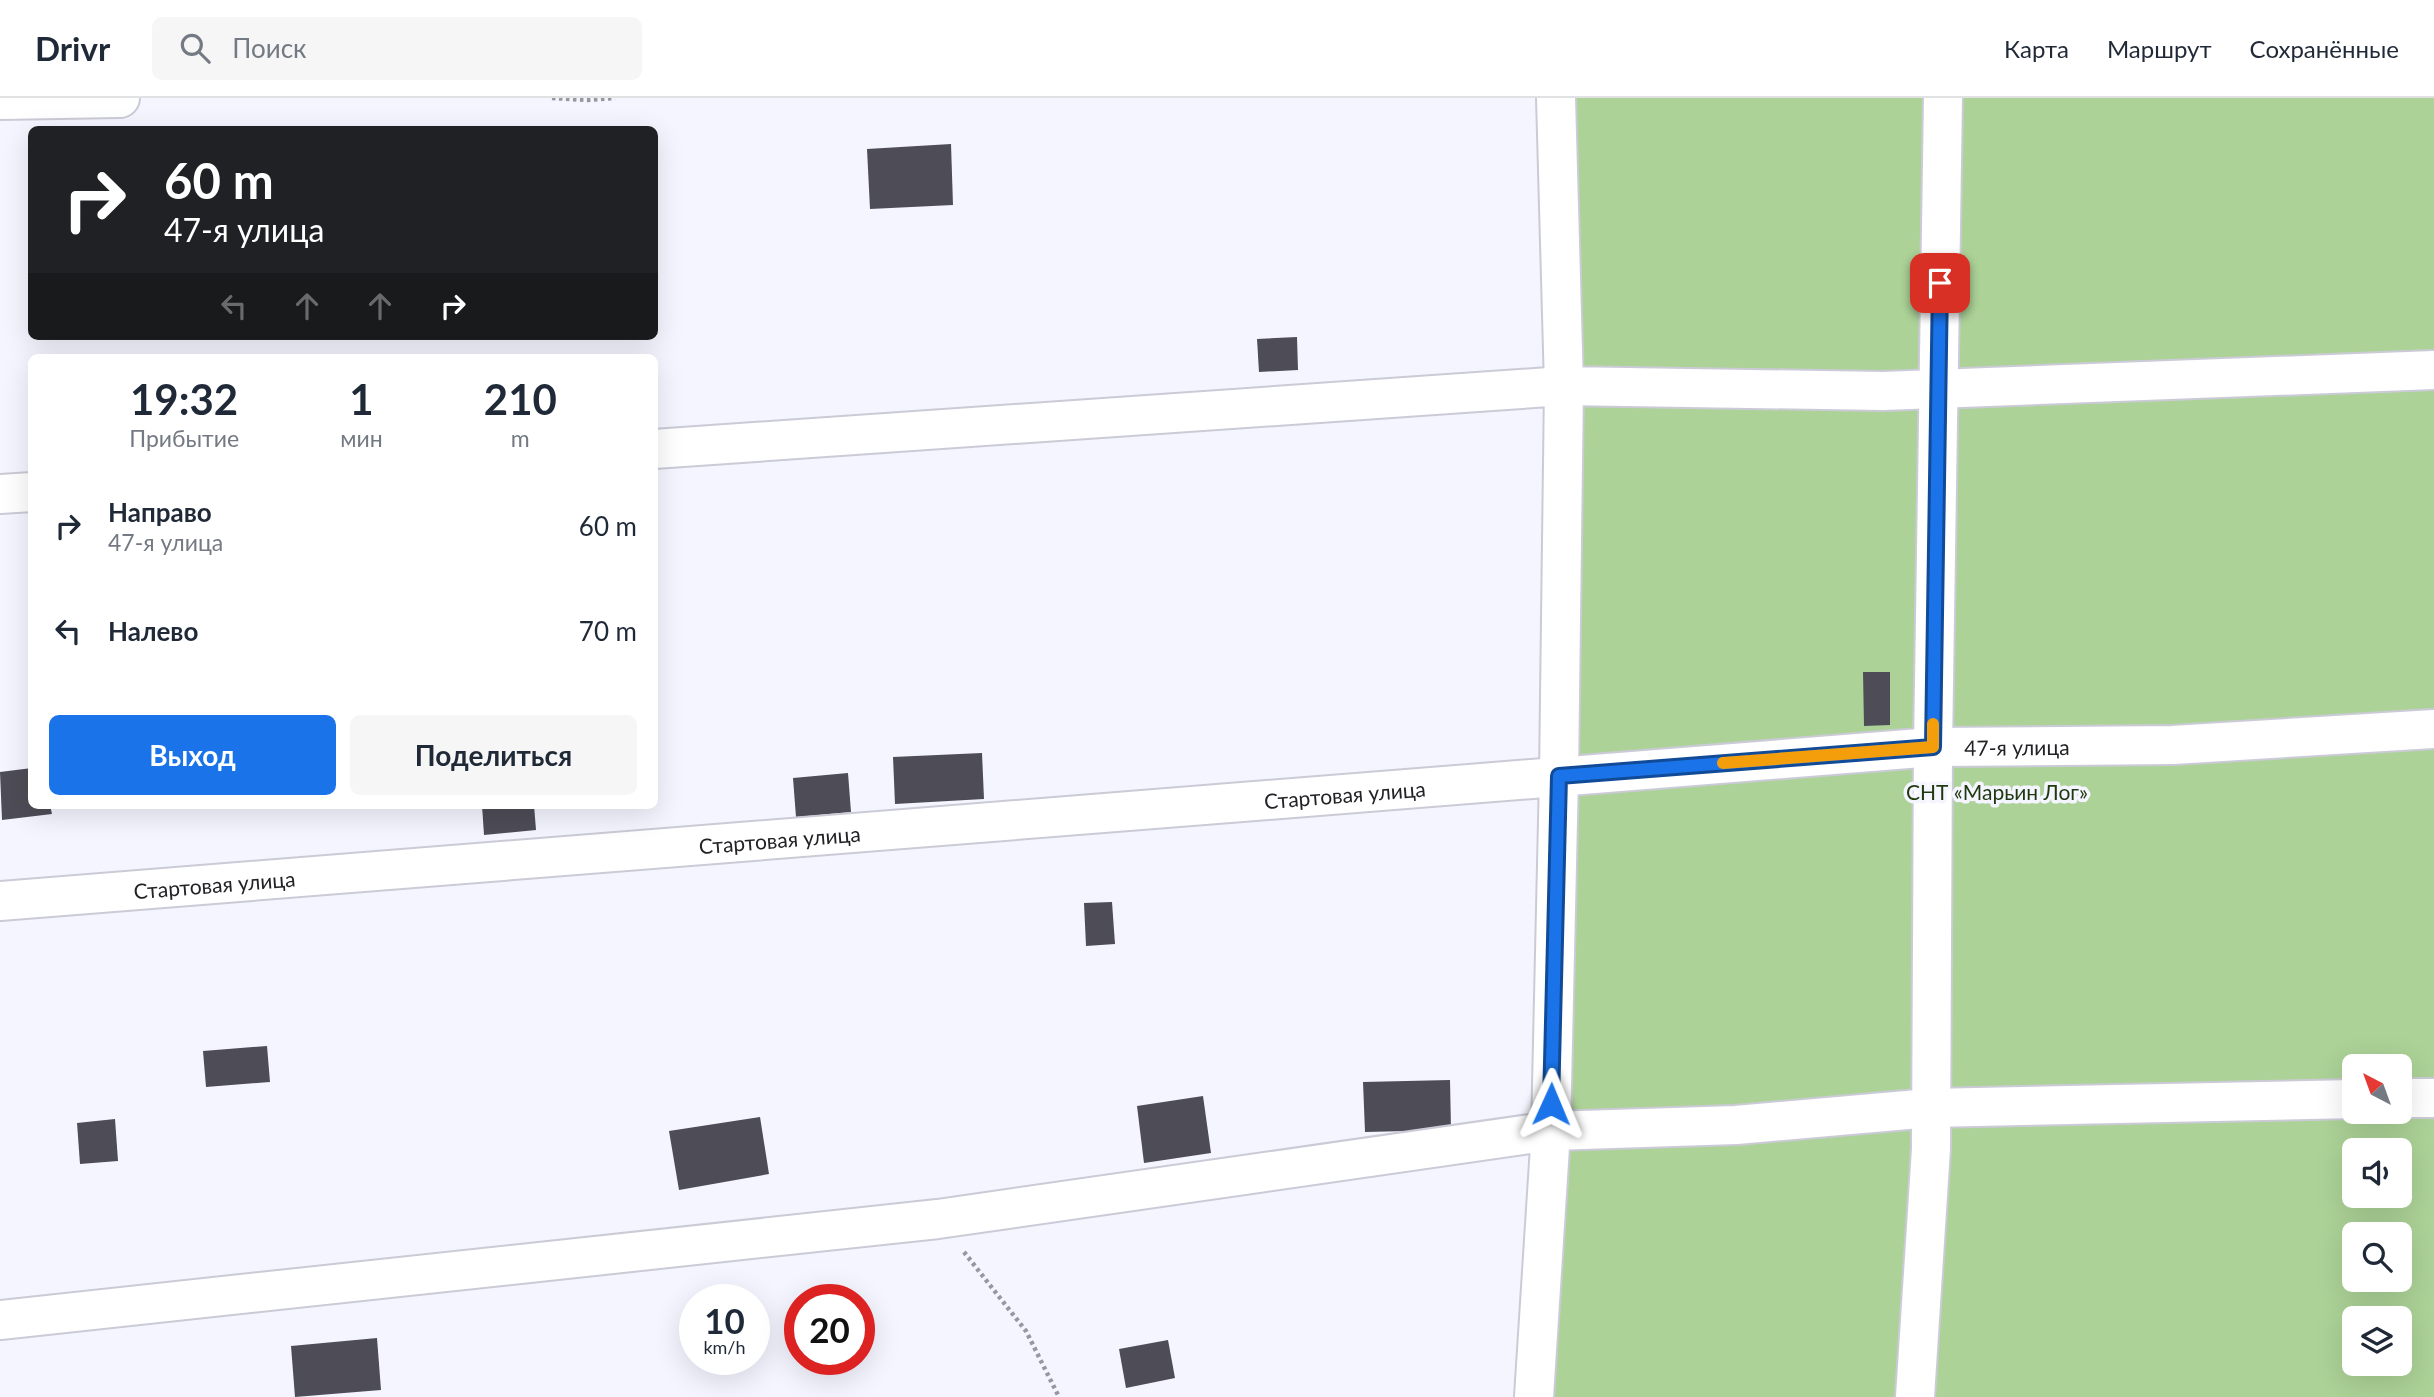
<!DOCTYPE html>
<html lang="ru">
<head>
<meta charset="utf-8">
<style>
	:root { --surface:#fff; --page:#f6f6f7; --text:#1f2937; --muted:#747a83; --line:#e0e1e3; --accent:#1a73e8 }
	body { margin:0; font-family:Lato,sans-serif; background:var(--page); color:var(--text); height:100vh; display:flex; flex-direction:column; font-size:26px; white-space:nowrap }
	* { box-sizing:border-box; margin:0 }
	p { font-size:23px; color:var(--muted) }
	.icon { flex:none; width:38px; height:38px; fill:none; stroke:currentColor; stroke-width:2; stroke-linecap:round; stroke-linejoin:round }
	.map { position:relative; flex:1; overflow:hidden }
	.sheet { position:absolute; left:28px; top:256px; width:630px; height:455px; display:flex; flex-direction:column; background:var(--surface); border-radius:10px; box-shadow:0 7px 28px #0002 }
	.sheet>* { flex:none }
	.banner { position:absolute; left:28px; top:28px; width:630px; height:214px; border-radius:10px; box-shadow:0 7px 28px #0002; background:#202124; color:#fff; overflow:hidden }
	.needle { width:46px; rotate:319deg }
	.buttons { position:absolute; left:2342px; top:956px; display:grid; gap:14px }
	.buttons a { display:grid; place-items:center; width:70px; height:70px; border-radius:10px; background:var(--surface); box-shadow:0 7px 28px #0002; font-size:35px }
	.speed { position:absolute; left:679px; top:1186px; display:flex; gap:14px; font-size:35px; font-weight:700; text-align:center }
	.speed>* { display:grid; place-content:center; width:91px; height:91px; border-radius:50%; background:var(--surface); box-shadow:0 7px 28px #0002; line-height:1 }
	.speed small { font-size:18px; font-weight:400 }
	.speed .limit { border:10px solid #d22; background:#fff; color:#111 }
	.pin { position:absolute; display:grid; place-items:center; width:60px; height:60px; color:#fff; margin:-30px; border-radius:14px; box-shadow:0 4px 10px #0006 }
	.me { position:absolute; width:77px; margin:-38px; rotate:1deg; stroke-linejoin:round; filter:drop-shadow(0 0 5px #0008) }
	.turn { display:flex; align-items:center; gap:24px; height:147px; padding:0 21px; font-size:32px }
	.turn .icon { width:91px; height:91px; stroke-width:2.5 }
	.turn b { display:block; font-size:49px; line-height:60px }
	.lanes { display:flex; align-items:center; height:66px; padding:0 21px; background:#0003; justify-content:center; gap:35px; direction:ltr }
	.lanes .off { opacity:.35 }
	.eta { display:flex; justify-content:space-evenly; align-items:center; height:119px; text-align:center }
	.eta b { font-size:42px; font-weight:700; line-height:49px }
	.cta { display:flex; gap:14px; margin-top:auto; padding:14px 21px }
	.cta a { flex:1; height:80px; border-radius:10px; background:var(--accent); color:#fff; font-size:28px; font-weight:700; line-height:80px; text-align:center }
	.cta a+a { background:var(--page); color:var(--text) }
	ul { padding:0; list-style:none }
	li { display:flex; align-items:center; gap:21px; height:105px; padding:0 21px }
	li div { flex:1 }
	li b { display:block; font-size:26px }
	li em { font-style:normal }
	header { display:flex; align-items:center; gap:42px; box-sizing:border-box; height:98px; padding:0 35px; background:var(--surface); border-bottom:2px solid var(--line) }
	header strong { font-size:33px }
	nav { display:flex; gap:38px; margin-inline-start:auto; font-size:24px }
	.search { width:490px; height:63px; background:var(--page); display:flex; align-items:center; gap:18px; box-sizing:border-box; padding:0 24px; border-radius:10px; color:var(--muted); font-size:26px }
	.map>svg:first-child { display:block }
</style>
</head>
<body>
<header>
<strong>Drivr</strong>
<div class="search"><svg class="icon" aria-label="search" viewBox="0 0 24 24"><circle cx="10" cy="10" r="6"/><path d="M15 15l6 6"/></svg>Поиск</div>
<nav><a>Карта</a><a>Маршрут</a><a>Сохранённые</a></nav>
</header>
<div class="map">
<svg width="2434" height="1299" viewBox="0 0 2434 1299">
	<rect width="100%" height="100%" fill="#f5f5ff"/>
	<!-- green -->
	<path fill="#acd297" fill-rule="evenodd" d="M1556 0H2434V1299H1534ZM2354 968H2399V1013H2354ZM2354 1052H2399V1097H2354ZM2354 1136H2399V1181H2354ZM2354 1220H2399V1265H2354Z"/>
	<!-- building -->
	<g fill="#4e4d57">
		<path d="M951 46 953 107 870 111 867 51Z"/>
		<path d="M1297 239 1298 272 1259 274 1257 241Z"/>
		<path d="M1863 574H1890V627L1864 628Z"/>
		<path d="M982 655 984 701 895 706 893 659Z"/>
		<path d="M32 670V707H50L52 716 2 722 0 674Z"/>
		<path d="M848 675 851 714 796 719 793 680Z"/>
		<path d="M482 707H534L536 732 484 737Z"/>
		<path d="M1112 804 1115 846 1086 848 1084 805Z"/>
		<path d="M267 948 270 984 206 989 203 953Z"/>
		<path d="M1450 982 1451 1032 1365 1034 1363 984Z"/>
		<path d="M1203 998 1211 1055 1144 1065 1137 1008Z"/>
		<path d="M760 1019 769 1076 679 1092 669 1033Z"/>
		<path d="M115 1021 118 1063 80 1066 77 1025Z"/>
		<path d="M377 1240 381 1292 295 1299 291 1248Z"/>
		<path d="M1168 1242 1175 1280 1126 1290 1119 1251Z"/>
	</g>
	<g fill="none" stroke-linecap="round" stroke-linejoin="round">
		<defs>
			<g id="minor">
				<path d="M1556 0 1564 288 1883 293 2434 272"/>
				<path d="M0 2 120 0"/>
				<path d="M654 351 1564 288 1559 678 1551 1033 1736 1027 1930 1010 2354 1001"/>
				<path d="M0 396 32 394"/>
				<path id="s1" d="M0 803 1933 649 2173 647 2434 631"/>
				<path d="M2399 1000H2434"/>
				<path d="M0 1222 938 1121 1551 1033 1534 1299"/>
				<path d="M1915 1299 1931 1051 1933 649 1943 0"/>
			</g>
		</defs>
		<!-- minor casing -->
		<use href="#minor" stroke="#cbcbd7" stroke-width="42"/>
		<!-- path -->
		<g stroke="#97979e" stroke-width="4.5" stroke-dasharray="3.5 3.5" stroke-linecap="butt">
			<path d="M552 0 587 2 615 0"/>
			<path d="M964 1154 1026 1233 1059 1299"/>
		</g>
		<!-- minor -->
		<use href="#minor" stroke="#fff" stroke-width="38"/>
	</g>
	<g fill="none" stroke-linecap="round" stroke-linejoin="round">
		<defs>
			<path id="route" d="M1551 1006 1559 678 1933 649 1940 185"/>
		</defs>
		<!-- route casing -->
		<use href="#route" stroke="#114b97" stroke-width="18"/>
		<!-- route -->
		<use href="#route" stroke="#1a73e8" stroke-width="12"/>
		<!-- slow -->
		<path stroke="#f59e0b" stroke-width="12" d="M1723 665 1933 649V626"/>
	</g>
	<g text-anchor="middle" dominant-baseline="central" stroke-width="7" stroke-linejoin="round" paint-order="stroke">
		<!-- street labels -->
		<g font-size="21" fill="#232327" stroke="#f5f5ff">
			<text stroke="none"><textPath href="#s1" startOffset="2023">47-я улица</textPath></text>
			<text stroke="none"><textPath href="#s1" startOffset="1349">Стартовая улица</textPath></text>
			<text stroke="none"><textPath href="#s1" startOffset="782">Стартовая улица</textPath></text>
			<text stroke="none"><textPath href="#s1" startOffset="215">Стартовая улица</textPath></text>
		</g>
		<!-- park labels -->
		<g font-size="21" fill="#1f380e" stroke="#f5f5ff">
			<text x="1997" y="693">СНТ «Марьин Лог»</text>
		</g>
	</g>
</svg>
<div class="buttons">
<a><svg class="needle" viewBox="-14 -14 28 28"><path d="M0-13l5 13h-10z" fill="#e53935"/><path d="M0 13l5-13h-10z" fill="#747a83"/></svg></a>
<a><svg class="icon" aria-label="sound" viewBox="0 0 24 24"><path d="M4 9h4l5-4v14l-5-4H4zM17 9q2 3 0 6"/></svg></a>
<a><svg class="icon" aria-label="search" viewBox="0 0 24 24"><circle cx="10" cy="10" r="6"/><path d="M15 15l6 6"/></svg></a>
<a><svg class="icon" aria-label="layers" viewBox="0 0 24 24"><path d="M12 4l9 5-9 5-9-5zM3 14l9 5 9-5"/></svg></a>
</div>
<div class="speed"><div>10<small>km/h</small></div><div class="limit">20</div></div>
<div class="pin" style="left:1940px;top:185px;background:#d93025"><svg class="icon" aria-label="arrive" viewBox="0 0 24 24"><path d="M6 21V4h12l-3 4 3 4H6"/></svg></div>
<svg class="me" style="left:1551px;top:1006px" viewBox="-20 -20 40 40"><path d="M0-17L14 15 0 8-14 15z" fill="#1a73e8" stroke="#fff" stroke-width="4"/></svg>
<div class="banner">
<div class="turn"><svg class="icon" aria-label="right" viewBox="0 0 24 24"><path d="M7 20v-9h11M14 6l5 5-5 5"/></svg><div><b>60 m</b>47-я улица</div></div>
<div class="lanes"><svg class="icon off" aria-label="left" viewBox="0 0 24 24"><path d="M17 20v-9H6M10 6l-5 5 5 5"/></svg><svg class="icon off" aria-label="ahead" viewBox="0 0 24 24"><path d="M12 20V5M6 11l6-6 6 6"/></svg><svg class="icon off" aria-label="ahead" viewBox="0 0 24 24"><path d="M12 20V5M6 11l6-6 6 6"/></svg><svg class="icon" aria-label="right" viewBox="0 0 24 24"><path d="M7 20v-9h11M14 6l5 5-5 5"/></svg></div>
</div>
<section class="sheet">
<div class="eta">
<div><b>19:32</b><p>Прибытие</p></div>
<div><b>1</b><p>мин</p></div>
<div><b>210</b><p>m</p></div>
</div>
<ul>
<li><svg class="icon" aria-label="right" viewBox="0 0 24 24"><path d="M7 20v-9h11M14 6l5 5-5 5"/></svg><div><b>Направо</b><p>47-я улица</p></div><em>60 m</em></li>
<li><svg class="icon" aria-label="left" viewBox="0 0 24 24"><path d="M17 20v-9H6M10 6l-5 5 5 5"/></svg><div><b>Налево</b></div><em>70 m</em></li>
</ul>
<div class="cta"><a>Выход</a><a>Поделиться</a></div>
</section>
</div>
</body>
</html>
